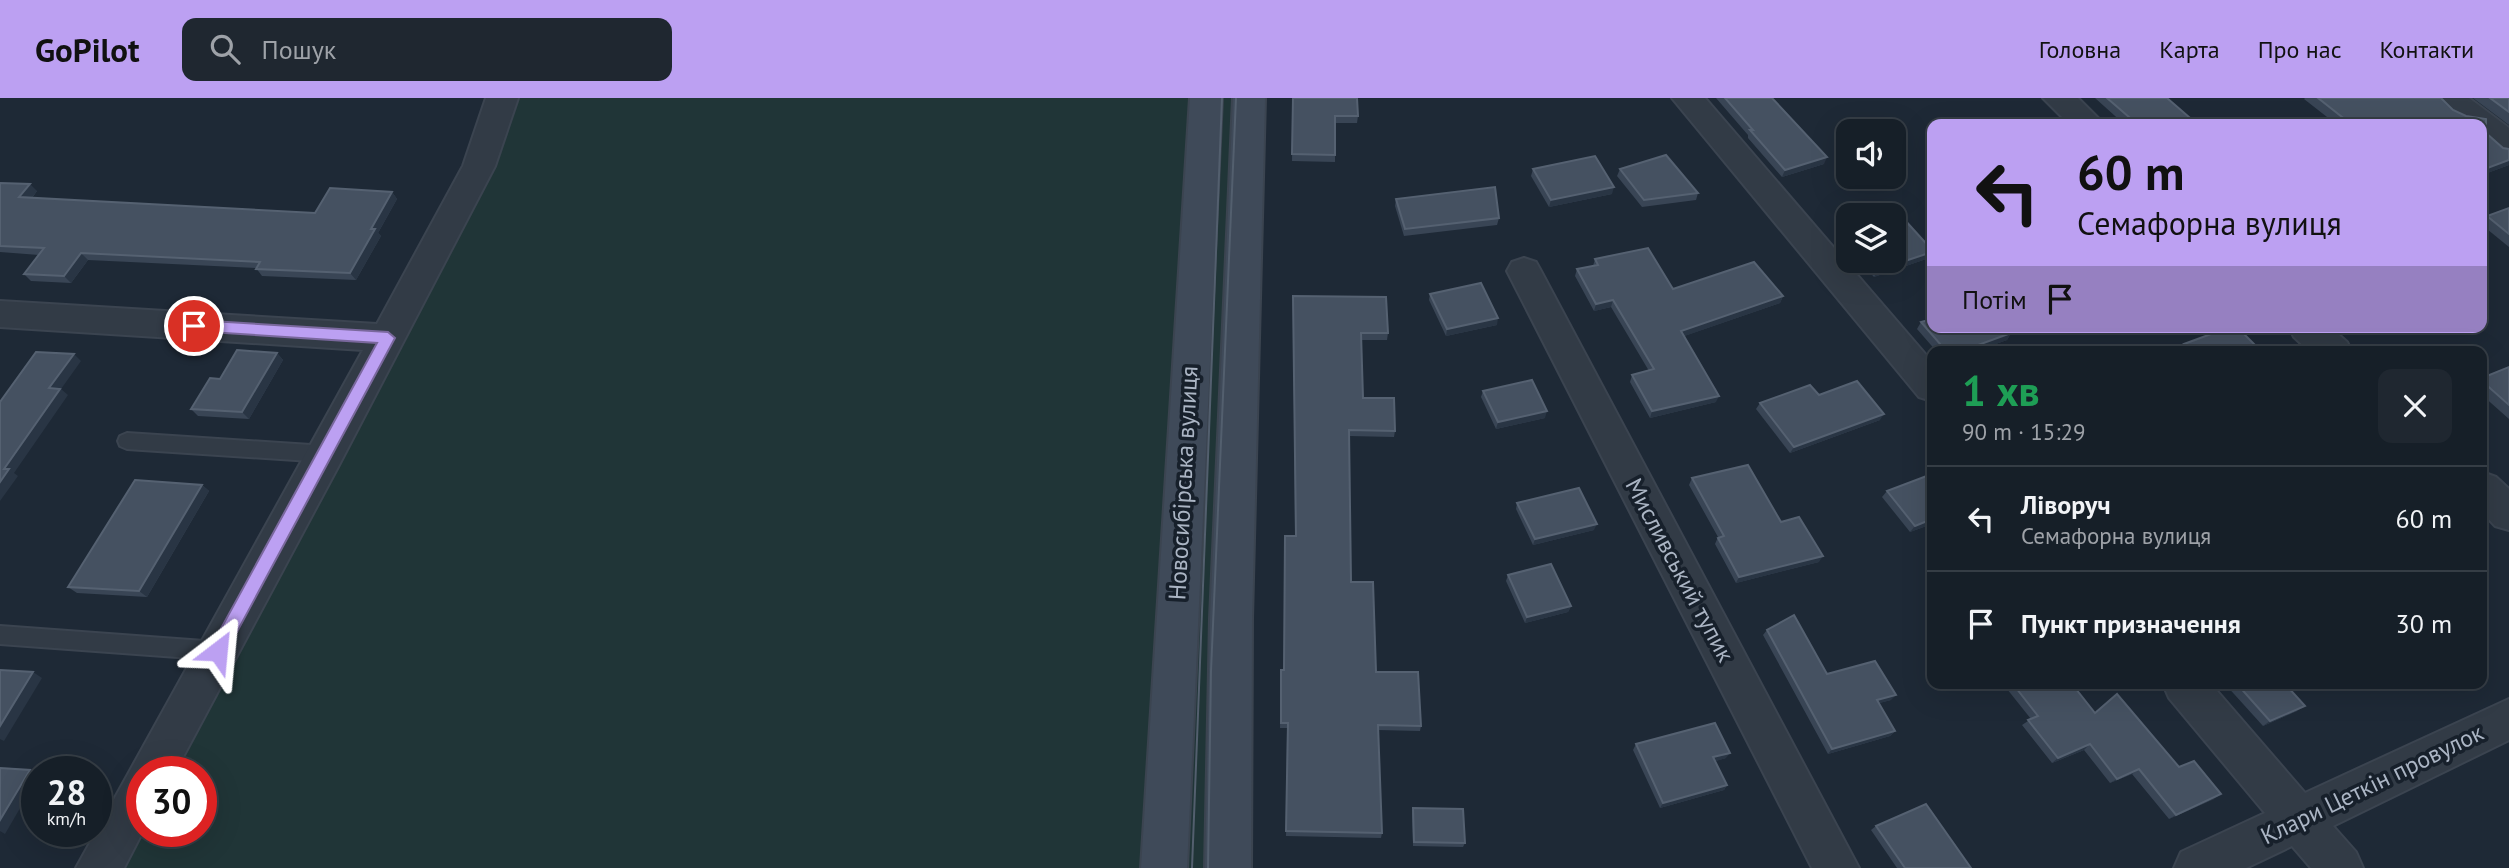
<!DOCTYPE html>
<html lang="uk">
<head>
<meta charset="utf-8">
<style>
	:root { --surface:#161f28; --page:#1f2730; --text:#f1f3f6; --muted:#9ea2a8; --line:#353d45; --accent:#bca0f2 }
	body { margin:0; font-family:"PT Sans",sans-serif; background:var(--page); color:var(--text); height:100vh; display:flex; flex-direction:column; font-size:26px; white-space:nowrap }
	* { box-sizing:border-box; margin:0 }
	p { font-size:23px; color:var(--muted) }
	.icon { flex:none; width:38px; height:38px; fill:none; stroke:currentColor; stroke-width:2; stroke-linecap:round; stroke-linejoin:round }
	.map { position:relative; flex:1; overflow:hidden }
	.side { position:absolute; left:1927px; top:248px; width:560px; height:343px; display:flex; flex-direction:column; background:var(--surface); border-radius:14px; box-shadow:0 7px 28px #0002,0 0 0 2px var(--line) }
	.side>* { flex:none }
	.top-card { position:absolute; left:1927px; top:21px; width:560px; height:214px; border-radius:14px; box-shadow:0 7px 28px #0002,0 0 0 2px var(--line); background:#bca0f2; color:#111; overflow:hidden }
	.tools { position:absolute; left:1836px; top:21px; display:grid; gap:14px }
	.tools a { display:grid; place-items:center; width:70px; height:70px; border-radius:14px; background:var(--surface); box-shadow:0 7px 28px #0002,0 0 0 2px var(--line); font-size:35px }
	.speed { position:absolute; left:21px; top:658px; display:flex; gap:14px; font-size:35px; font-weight:700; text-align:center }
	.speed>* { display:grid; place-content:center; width:91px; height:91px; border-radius:50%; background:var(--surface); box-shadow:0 7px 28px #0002,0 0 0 2px var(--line); line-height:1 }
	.speed small { font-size:18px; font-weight:400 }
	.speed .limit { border:10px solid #d22; background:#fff; color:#111 }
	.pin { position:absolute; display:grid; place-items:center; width:60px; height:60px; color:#fff; margin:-30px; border:4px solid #fff; border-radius:50%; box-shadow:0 2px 7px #0007 }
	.me { position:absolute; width:77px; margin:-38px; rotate:29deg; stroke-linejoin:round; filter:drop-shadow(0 0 5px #0008) }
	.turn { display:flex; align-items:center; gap:24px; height:147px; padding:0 35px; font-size:32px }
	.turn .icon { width:91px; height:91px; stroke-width:2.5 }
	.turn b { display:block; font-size:49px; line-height:60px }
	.then { display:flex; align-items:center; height:66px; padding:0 35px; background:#0003; gap:14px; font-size:26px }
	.round { display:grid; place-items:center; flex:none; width:74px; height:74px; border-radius:14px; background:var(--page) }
	.overview { display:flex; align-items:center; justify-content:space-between; height:119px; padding:0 35px }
	h1 { font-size:42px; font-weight:700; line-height:52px; color:#1e9e55 }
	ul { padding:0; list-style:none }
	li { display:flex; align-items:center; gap:21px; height:105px; padding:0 35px; border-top:2px solid var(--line) }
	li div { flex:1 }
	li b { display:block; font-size:26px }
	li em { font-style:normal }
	header { display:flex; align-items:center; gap:42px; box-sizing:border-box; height:98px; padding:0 35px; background:var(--accent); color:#111 }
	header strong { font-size:33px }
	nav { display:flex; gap:38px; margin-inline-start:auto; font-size:24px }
	.search { width:490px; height:63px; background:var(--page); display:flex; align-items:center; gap:18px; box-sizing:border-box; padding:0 24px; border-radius:14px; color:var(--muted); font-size:26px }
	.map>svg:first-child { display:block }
</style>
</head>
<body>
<header>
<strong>GoPilot</strong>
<div class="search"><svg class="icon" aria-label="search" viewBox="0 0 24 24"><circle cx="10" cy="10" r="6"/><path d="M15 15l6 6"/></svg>Пошук</div>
<nav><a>Головна</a><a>Карта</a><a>Про нас</a><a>Контакти</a></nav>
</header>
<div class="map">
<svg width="2509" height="770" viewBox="0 0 2509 770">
	<rect width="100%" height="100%" fill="#1e2936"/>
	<!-- green -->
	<path fill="#203537" d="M502 0H1249L1228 770H99L142 733H201V674H151Z"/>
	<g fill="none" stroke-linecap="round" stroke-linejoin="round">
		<defs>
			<g id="lane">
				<path d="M127 335 326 348 333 351 335 356 333 361 326 364 127 351 120 348 118 343 120 338Z"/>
				<path d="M0 528 218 544 225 546 228 553 225 560 218 562 0 546Z"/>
			</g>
			<g id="street">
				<path d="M486 0H518L495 68 339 367 175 674H142L143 733 124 770H76L363 252 0 229V203L377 226 463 68Z"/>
				<path d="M1672 0H1705L1932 264V303L1919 299Z"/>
				<path d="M2043 0H2078L2104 26H2069Z"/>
				<path d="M2432 0H2469L2509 30V58L2498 55 2482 42V26C2460 26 2444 20 2432 0Z"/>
				<path d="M1524 160 1536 164 1541 173 1859 770H1812L1507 173 1512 164Z"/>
				<path d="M2289 229H2330L2347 244 2352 254H2310L2294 239Z"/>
				<path d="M2482 374 2496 379 2509 391V432L2495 428 2482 414Z"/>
				<path d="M2163 586H2211L2305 695 2509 601V642L2333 728 2356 754 2363 770H2311L2292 748 2246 770H2174L2181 754 2265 715 2169 600Z"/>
			</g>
			<g id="secondary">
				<path d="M1190 0H1222L1187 770H1141Z"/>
				<path d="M1233 0H1265L1252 521 1251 770H1205L1210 521Z"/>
			</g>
		</defs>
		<!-- lane casing -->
		<use href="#lane" stroke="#3b4450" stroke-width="4"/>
		<!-- street casing -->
		<use href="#street" stroke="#3b4450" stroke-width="4"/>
		<!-- secondary casing -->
		<use href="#secondary" stroke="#3b4450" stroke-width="4"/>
		<!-- lane -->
		<use href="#lane" fill="#323b46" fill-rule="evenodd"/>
		<!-- street -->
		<use href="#street" fill="#323b46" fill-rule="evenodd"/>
		<!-- secondary -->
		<use href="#secondary" fill="#3f4a59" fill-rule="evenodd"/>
		<!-- tram -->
		<g stroke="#535f6e" stroke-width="2">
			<path d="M1192 770 1222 0"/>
			<path d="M1208 770 1211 573 1236 0"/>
		</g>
	</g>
	<!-- wall -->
	<g fill="#394555">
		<path d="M1293 0 1358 18 1357 25H1335V64L1292 63Z"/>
		<path d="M1716 0H1772L1824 66 1782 79 1748 40V37Z"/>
		<path d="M2095 0H2167L2197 26H2124Z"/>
		<path d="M2305 0H2441L2453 12 2466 18 2486 21V35L2503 50 2509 51V67L2482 77V26H2336L2304 1Z"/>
		<path d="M2473 0H2509V27Z"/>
		<path d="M1533 71 1612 96 1549 109 1531 78Z"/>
		<path d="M1620 71 1698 95 1696 102 1642 109 1617 78Z"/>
		<path d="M0 85 37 93 32 100 315 115 392 94 397 101 378 135 381 138 356 182 262 178 256 170 88 162 71 185 31 183 24 176 39 157 0 154Z"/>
		<path d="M1396 101 1499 120 1497 127 1404 138 1395 108Z"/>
		<path d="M2509 110V149L2482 127V124L2487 118Z"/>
		<path d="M1848 139V150L1844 146Z"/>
		<path d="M1932 152V156L1929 160 1874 179 1859 163H1894Z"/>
		<path d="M1595 161 1673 191 1783 198 1780 205 1684 238 1716 304 1650 320 1630 284 1632 277 1649 273 1611 209 1594 213 1575 178 1577 171 1593 168Z"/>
		<path d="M1430 196 1497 227 1446 238 1429 202Z"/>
		<path d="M1293 198 1388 235 1387 242H1361L1363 300 1395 333 1394 339 1349 338 1351 484 1376 574 1421 628 1420 633 1378 632 1382 735 1381 740 1286 738 1287 630H1280L1281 572H1284L1295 438Z"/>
		<path d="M1921 224 2011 235 2007 242 1973 254H1937L1917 231Z"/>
		<path d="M2184 246 2262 254H2180L2179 253Z"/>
		<path d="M277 255 283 262 249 321 198 318 191 311 220 281Z"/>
		<path d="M2509 269V321L2482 297V280Z"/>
		<path d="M1483 293 1545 320 1496 331 1481 299Z"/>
		<path d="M1819 297 1880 322 1790 355 1756 311 1760 305Z"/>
		<path d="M1692 380 1781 424 1819 464 1736 485 1715 446 1718 439 1689 387Z"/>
		<path d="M202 387 209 393 147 499 77 495 68 489Z"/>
		<path d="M1887 393 1932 426 1910 434 1882 399Z"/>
		<path d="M1517 405 1594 432 1533 447 1516 411Z"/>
		<path d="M1508 477 1571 508 1568 514 1525 525 1506 483Z"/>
		<path d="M1767 532 1827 576 1891 602 1879 605 1895 633 1890 638 1828 656 1763 537Z"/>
		<path d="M2003 586H2072L2095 615 2179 669 2214 701 2169 721 2132 676 2110 685 2084 652 2052 665 2022 627 2031 621Z"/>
		<path d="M2225 586H2285L2297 613 2263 628Z"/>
		<path d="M1636 646 1726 660 1715 663 1727 687 1724 692 1660 710 1633 652Z"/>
		<path d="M1413 710 1465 745 1463 749 1413 748 1412 715Z"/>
		<path d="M1876 728 1970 770H1897L1871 732Z"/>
	</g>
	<!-- shaded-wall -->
	<g fill="#293544">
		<path d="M1827 59 1824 66 1782 79 1785 72Z"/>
		<path d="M2509 62V67L2482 77V72Z"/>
		<path d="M30 86 37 93 27 106 19 99Z"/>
		<path d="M1614 89 1612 96 1549 109 1551 102Z"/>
		<path d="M392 94 397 101 378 135 381 138 356 182 350 175 371 131Z"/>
		<path d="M1932 154 1929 160 1874 179 1878 172Z"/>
		<path d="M81 155 88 162 71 185 64 178Z"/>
		<path d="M1783 198 1780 205 1679 240 1681 233Z"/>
		<path d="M1613 202 1611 209 1594 213 1596 206Z"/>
		<path d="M1498 220 1497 227 1446 238 1447 231Z"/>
		<path d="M2011 235 2007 242 1973 254H1959Z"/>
		<path d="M277 255 283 262 249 321 242 314Z"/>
		<path d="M74 256 81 263 61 291 68 297 14 375 18 378 0 403V384L4 371 49 290Z"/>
		<path d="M1719 298 1716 304 1650 320 1652 313Z"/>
		<path d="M1547 313 1545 320 1496 331 1498 324Z"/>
		<path d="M1884 316 1880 322 1790 355 1794 349Z"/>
		<path d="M202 387 209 393 147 499 139 493Z"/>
		<path d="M1932 421V426L1910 434 1915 428Z"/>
		<path d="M1597 426 1594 432 1533 447 1535 441Z"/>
		<path d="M1823 458 1819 464 1736 485 1739 479Z"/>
		<path d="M1571 508 1568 514 1525 525 1527 519Z"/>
		<path d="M33 574 42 580 4 643 0 641V628Z"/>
		<path d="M1896 597 1891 602 1872 607 1877 602Z"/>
		<path d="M2305 608 2297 613 2263 628 2270 623Z"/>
		<path d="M1895 633 1890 638 1828 656 1832 651Z"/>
		<path d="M2090 646 2084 652 2052 665 2058 660Z"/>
		<path d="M1730 655 1726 660 1710 665 1713 659Z"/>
		<path d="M2139 671 2132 676 2110 685 2117 681Z"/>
		<path d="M30 672 37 676V681L5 736 0 733V722Z"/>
		<path d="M1727 687 1724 692 1660 710 1663 705Z"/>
		<path d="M2221 696 2214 701 2169 721 2176 717Z"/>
	</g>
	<!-- building -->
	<g fill="#455161" stroke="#556171" stroke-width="2">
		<path d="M1293 0H1357L1358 18H1335V57L1292 56Z"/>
		<path d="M1725 0H1772L1827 59 1785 72 1750 32H1753Z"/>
		<path d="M2107 0H2167L2197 26H2137Z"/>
		<path d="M2318 0H2441L2453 12 2466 18 2486 21V35L2503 50 2509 51V62L2482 72V26H2363L2359 23 2351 26Z"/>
		<path d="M2490 0H2509V14Z"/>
		<path d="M1666 57 1698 95 1644 102 1620 71Z"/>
		<path d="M1595 58 1614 89 1551 102 1533 71Z"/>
		<path d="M0 85 30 86 19 99 315 115 330 90 392 94 371 131H375L350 175 256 171 260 164 81 155 64 178 24 176 44 150 0 148Z"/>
		<path d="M1495 89 1499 120 1405 131 1396 101Z"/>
		<path d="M2509 110V136L2487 118Z"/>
		<path d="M1903 120 1932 152V154L1878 172 1869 163H1894V124Z"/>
		<path d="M1648 150 1673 191 1754 164 1783 198 1681 233 1719 298 1652 313 1632 277 1654 271 1613 202 1596 206 1577 171 1598 167 1595 161Z"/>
		<path d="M1481 185 1498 220 1447 231 1430 196Z"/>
		<path d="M1293 198 1386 199 1388 235H1361L1363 300H1394L1395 333 1349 332 1351 484H1373L1376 574H1418L1421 628 1378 627 1382 735 1286 733 1288 625H1281V572H1284L1285 438H1296Z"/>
		<path d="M1932 221V229H2006L2011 235 1959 254H1947L1921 224Z"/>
		<path d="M2230 229H2237L2262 254H2192L2184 246Z"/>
		<path d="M237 252 277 255 242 314 191 311 210 280 220 281Z"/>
		<path d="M36 254 74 256 49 290 60 291 4 371H9L0 384V304Z"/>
		<path d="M2509 269V307L2482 283V280Z"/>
		<path d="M1532 282 1547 313 1498 324 1483 293Z"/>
		<path d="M1857 283 1884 316 1794 349 1760 305 1810 287 1819 297Z"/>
		<path d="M1748 367 1781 424 1799 419 1823 458 1739 479 1718 440 1724 438 1692 380Z"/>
		<path d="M1932 376V421L1915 428 1887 393Z"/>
		<path d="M135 382 202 387 139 493 68 489Z"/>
		<path d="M1579 390 1597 426 1535 441 1517 405Z"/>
		<path d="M1551 466 1571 508 1527 519 1508 477Z"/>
		<path d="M1794 517 1827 576 1875 563 1896 597 1877 602 1895 633 1832 651 1767 532Z"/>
		<path d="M0 572 33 574 0 628Z"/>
		<path d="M2013 586H2072L2095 615 2117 596 2179 669 2194 663 2221 696 2176 717 2139 671 2117 681 2090 646 2058 660 2028 622 2038 618Z"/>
		<path d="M2237 586H2285L2305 608 2270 623Z"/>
		<path d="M1715 625 1730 655 1713 659 1727 687 1663 705 1636 646Z"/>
		<path d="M0 670 30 672 0 722Z"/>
		<path d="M1926 706 1971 770H1905L1876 728Z"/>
		<path d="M1413 710 1463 711 1465 745 1414 744Z"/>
	</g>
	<!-- route -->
	<path fill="#bca0f2" stroke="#7a689d" stroke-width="2" d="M194 222 388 234 395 240 224 558 218 561 212 558 209 553 212 547 377 245 194 233 186 228Z"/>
	<g text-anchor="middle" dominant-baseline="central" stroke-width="7" stroke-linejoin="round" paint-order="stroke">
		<!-- street labels -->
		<g font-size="24" fill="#abb5c4" stroke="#17202b">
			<text transform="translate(1183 385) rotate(-87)">Новосибірська вулиця</text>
			<text transform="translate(1680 472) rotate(62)">Мисливський тупик</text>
			<text transform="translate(2372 686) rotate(-26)">Клари Цеткін провулок</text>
		</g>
	</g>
</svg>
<div class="tools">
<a><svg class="icon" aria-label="sound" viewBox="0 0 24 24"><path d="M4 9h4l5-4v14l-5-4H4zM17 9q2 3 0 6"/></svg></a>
<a><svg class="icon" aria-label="layers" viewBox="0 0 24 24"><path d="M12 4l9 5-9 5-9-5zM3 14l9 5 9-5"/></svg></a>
</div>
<div class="speed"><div>28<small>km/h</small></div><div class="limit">30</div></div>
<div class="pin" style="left:194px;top:228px;background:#d93025"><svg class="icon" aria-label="arrive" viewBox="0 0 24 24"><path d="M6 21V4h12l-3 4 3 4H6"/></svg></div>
<svg class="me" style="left:218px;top:553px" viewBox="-20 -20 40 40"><path d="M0-17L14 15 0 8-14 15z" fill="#bca0f2" stroke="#fff" stroke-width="4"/></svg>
<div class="top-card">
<div class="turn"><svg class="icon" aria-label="left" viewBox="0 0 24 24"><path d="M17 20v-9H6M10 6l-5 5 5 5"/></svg><div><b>60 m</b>Семафорна вулиця</div></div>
<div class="then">Потім<svg class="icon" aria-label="arrive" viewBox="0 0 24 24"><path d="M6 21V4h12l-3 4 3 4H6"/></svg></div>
</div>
<section class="side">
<div class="overview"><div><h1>1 хв</h1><p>90 m · 15:29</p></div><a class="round"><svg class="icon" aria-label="close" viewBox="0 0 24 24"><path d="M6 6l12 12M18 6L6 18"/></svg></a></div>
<ul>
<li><svg class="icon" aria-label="left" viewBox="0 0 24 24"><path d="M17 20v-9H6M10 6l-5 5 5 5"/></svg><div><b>Ліворуч</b><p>Семафорна вулиця</p></div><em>60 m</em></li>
<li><svg class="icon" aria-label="arrive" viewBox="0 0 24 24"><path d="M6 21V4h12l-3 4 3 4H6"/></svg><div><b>Пункт призначення</b></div><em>30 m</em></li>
</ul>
</section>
</div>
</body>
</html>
